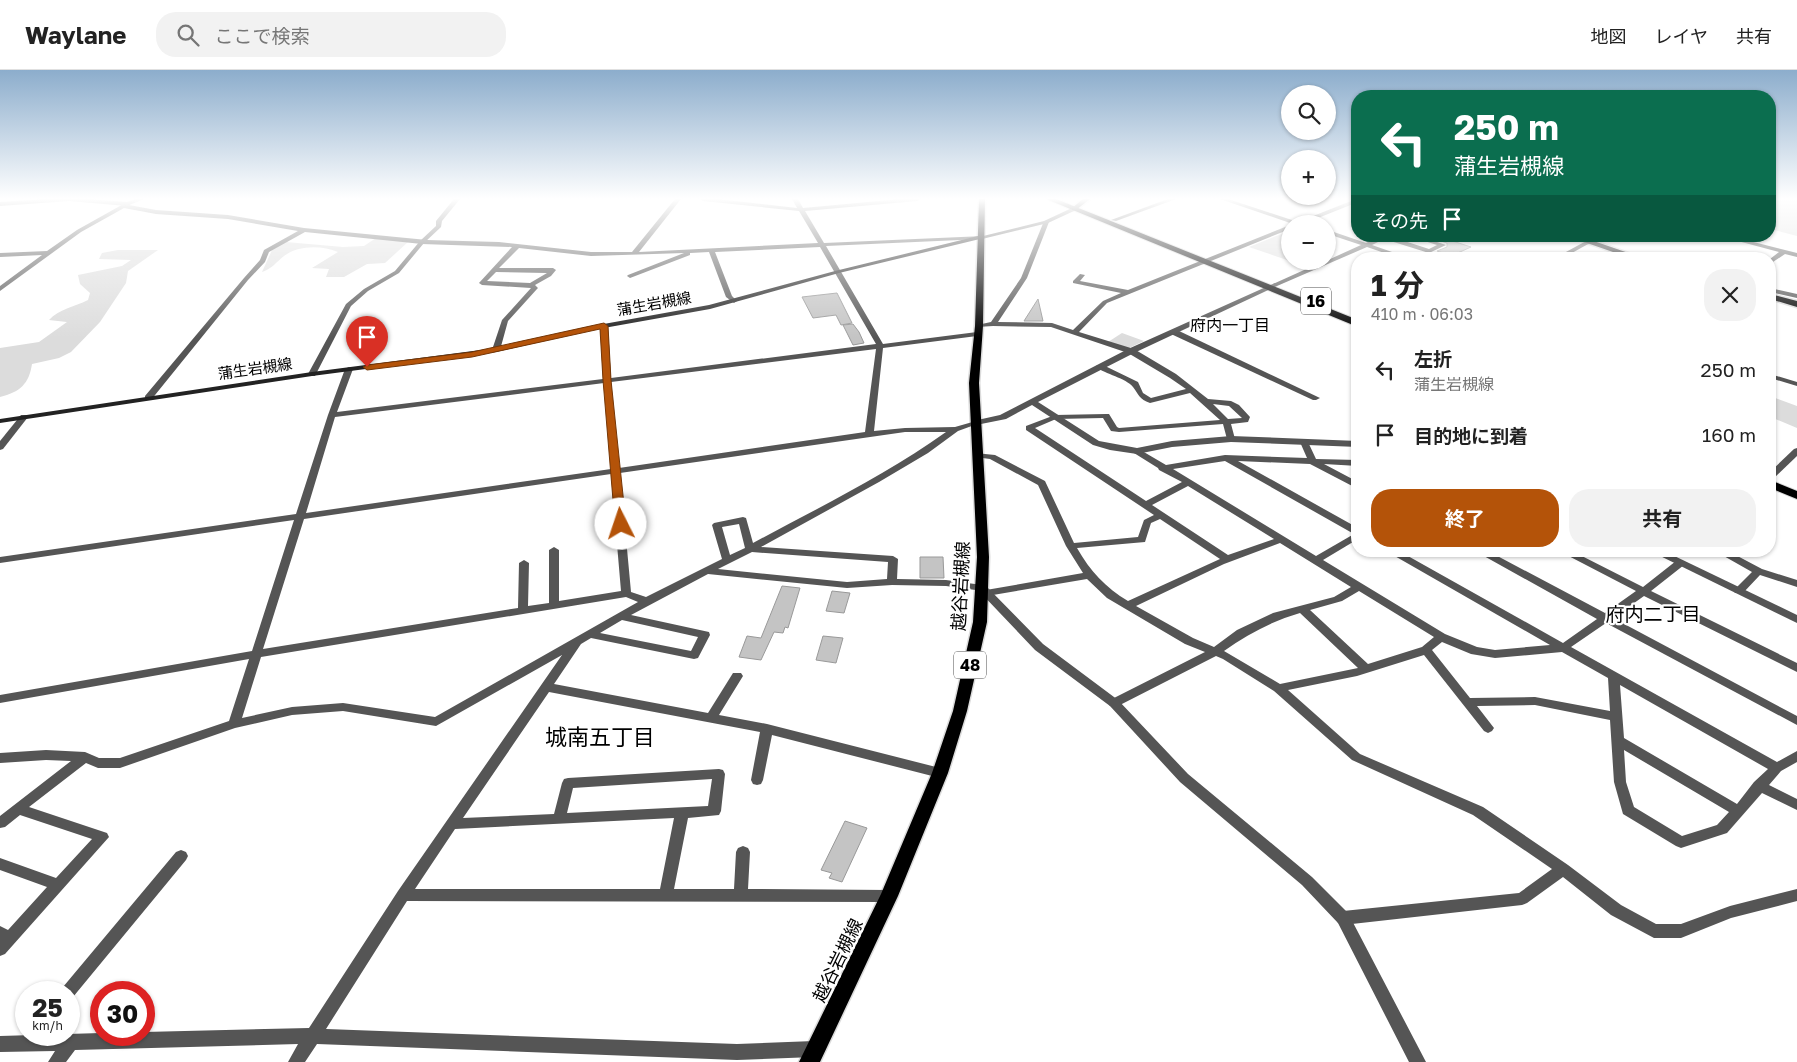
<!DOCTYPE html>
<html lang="ja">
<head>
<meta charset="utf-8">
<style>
	:root { --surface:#fff; --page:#f2f2f2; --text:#222; --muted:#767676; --line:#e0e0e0; --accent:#b45309 }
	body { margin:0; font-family:"Golos Text","Noto Sans JP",sans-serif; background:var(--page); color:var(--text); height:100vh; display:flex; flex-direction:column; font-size:19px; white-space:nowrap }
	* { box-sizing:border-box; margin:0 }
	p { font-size:16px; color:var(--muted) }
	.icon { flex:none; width:28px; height:28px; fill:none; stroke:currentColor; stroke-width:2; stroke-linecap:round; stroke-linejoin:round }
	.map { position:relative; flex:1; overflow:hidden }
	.sheet { position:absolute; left:1351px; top:182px; width:425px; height:305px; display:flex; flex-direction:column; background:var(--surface); border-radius:20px; box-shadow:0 1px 4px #0004 }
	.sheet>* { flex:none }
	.banner { position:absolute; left:1351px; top:20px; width:425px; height:152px; border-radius:20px; box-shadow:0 1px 4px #0004; background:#0b6e4f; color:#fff; overflow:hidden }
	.tools { position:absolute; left:1281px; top:15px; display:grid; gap:10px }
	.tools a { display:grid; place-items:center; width:55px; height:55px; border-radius:50%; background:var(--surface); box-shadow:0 1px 4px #0004; font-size:25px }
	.speed { position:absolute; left:15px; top:911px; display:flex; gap:10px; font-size:25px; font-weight:700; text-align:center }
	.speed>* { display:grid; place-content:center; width:65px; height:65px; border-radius:50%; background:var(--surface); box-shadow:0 1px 4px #0004; line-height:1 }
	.speed small { font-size:12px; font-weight:400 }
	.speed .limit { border:8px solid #d22; background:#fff; color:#111 }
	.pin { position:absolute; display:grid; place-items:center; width:42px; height:42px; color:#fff; margin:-51px -21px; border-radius:50% 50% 50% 0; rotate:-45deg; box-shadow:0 0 5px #0007 }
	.pin .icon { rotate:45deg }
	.me { position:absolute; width:55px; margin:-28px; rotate:356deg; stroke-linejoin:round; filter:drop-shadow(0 0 4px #0008) }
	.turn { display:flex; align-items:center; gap:18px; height:105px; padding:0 20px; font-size:22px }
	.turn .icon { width:65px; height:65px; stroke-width:2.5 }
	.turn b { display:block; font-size:35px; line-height:42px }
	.then { display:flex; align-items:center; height:48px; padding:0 20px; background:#0003; gap:10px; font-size:19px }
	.round { display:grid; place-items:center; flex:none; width:52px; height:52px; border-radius:20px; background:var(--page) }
	.headline { display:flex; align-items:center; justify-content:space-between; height:85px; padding:0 20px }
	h1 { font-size:30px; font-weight:700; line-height:38px }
	.cta { display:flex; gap:10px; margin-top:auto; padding:10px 20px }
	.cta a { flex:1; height:58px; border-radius:20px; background:var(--accent); color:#fff; font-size:20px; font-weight:700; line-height:58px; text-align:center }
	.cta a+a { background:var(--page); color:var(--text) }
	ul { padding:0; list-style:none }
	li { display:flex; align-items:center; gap:15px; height:65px; padding:0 20px }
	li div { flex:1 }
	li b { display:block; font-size:19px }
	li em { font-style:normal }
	header { display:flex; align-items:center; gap:30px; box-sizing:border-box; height:70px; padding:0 25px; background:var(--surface); border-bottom:1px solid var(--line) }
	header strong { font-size:24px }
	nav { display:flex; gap:28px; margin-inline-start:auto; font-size:18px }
	.search { width:350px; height:45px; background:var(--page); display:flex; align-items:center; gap:12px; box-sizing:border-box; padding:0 18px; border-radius:20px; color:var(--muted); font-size:19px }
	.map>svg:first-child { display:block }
</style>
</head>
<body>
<header>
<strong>Waylane</strong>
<div class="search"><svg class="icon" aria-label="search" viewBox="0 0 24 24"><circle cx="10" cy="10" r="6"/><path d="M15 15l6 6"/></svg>ここで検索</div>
<nav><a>地図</a><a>レイヤ</a><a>共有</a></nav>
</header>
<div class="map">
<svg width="1797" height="992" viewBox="0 0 1797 992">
	<rect width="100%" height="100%" fill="#fff"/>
	<!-- green -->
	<g fill="#dcdcdc">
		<path d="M1770 129H1797V166L1770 159Z"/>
		<path d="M1289 161 1290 191 1249 177Z"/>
		<path d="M376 168 408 172 385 193 367 194 344 207H326L329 199 312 198 338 182C322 175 298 175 284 186 275 193 273 198 262 202L272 180 286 172 343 177 364 176Z"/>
		<path d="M118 180H158L128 201 126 213 100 252 71 282 59 288 32 294C29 314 20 322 0 327V278L39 272 67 252 49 250C59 239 74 237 88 230L90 223 80 214 78 205 122 196 131 190 99 189 102 183Z"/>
		<path d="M1122 263 1144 271 1127 279 1108 272Z"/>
		<path d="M1770 326 1797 336V358L1773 348 1770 350Z"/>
	</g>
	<!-- building -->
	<g fill="#c4c4c4" stroke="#999">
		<path d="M1426 166H1437L1471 177 1451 186 1437 181 1447 177V173Z"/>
		<path d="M837 223 852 253 841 255 836 245 813 248 802 227Z"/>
		<path d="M1038 229 1043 251H1024Z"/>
		<path d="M853 254 859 262 864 273 853 275 843 255Z"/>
		<path d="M920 487H943L944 508H920Z"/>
		<path d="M782 516 800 518 788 558 785 557 783 563 774 562 761 590 739 587 747 566 761 568Z"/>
		<path d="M832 521 850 523 844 543 826 541Z"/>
		<path d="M823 566 843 568 836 593 816 590Z"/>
		<path d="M845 751 867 758 842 812 829 808 832 803 821 800Z"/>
	</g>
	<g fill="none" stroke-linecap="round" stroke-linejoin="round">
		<defs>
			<g id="primary">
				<path d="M979 129H985L983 256 979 313 989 487 987 552 967 641 948 703 898 826 820 992H799L881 824 932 703 953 641 973 552 977 487 969 313 975 256Z"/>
				<path d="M1083 129H1090L1076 140H1072V138Z"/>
				<path d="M1567 166H1579L1646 189H1633Z"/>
				<path d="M1770 224 1797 231V237L1770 229Z"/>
			</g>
			<g id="trunk">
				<path d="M1046 129H1056L1358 250V257Z"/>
				<path d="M1770 410 1797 421V429L1770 418Z"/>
			</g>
		</defs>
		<!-- primary casing -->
		<use href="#primary" stroke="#dbdbdb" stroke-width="3"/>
		<!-- trunk casing -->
		<use href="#trunk" stroke="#dbdbdb" stroke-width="2"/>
		<!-- minor -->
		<g fill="#555" fill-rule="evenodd">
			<path d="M675 129H681L639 182 818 173 799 141 703 131 700 129H717L797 138 792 129H798L803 138 900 129H920L917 131 805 141 824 173 984 166V168L982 169 826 176 883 274 977 262 981 264 977 266 883 278 874 361 905 358 955 357 976 351 980 353 958 361 928 383 879 412 761 477 893 486 898 489 897 509 946 510 982 515 986 516 987 518 986 520 1083 503 1066 476 1038 415 990 389 975 387 974 385 975 383 995 385 1045 411 1074 473 1138 467 1144 450 1154 445 1026 360V356L1055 345 1106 344H1109L1117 357 1119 358 1220 350 1190 323 1150 333C1139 329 1139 325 1133 317 1126 308 1105 304 1096 297L1097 295H1103L1138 312 1143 323 1151 328 1186 319 1170 308 1128 283 1051 257 993 256 977 257V255L991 252 1021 208 1044 151 1049 152 1027 208 998 252 1052 253 1073 260 1103 231 1121 223 1073 213V211L1080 204 1085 205 1080 211 1128 220 1290 155V159L1107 233 1079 262 1134 279 1176 304 1208 329 1231 331 1239 335 1250 347 1248 352 1231 354 1235 369 1234 371 1231 372 1227 369 1223 354 1119 362 1111 361 1103 348 1056 349 1035 358 1146 431 1182 412 1159 400 1158 398 1134 383 1133 381 1137 378 1166 395 1225 385 1307 388 1300 372 1304 369 1308 372 1316 389 1358 390V396L1324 394 1358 412V419L1310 394 1238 391 1358 458V469L1323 490 1445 564 1477 577 1495 580 1550 575 1386 481H1399L1563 573 1597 549 1475 481H1488L1605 543 1636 521 1559 481H1572L1643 517 1676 491H1684L1685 493 1684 495 1651 521 1797 593V602L1644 526 1613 548 1797 646V655L1606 553 1571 577 1777 692 1797 681V692L1781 701 1769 715 1797 729V740L1762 723 1727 763 1681 778 1676 776 1623 744 1614 712 1610 650 1535 635 1477 636 1494 658 1492 661 1488 663 1484 661 1424 585 1357 606 1288 620 1360 684 1483 737 1568 795 1621 835 1656 854H1681L1730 836 1797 819V831L1731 848 1681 868H1654L1611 845 1563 807 1527 833 1522 835 1343 855 1338 853 1336 848 1338 843 1343 841 1519 823 1552 799 1473 745 1352 690 1274 621 1223 589 1216 586 1118 636 1114 637 1110 636 1108 633 1110 630 1205 582 1185 574 1107 528 1087 509 987 526 983 525 982 523 983 521 946 516 892 515 847 518 708 504 631 545 709 562 710 565 698 588 694 589 591 568 581 574 554 614 708 643 733 603H741L743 606 719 645 767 654 940 698 944 699 946 703 944 707 940 708 772 665 763 710 761 714 757 715 753 714 751 710 760 662 549 622 463 748 554 744 562 713 564 709 568 708 719 699 723 700 725 704 721 741 719 745 688 748 674 819H734L736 782 738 778 743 776 748 778 750 782 748 819 889 820 894 822 896 826 894 830 889 832 407 831 326 959 737 974 814 971 820 973 822 979 820 985 814 987 737 990 317 974 305 992H288L298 974 75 980 66 992H48L55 981 0 982V966L101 963V965H144V962L309 958 398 821 562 585 436 656 343 641 292 645 235 658 120 698H98L86 693 29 737 107 763 109 767 5 884 0 886V856L8 860 47 817 0 800V788L56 808 92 769 20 745 5 757 0 758V746L71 691 46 690 0 693V683L46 680 85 682 99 688H120L229 651 249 589 0 633V625L252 581 294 450 0 493V487L296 444 328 345 345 299 349 297 353 299 337 342 603 309 600 256 604 254 608 256 611 308 876 274 820 177 715 182 732 226 737 231 734 233 726 227 709 182 690 183V185L630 208 627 206 628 205 684 183 591 186 519 178 499 198H553L556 200 551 206 535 215 538 218 537 219 508 251 500 280 496 282 492 280 502 250 531 218 482 215 479 213 512 177 422 174 305 162 269 182 265 192 248 210 151 330H145V326L244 208 260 190 264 180 298 161 228 149 156 144 124 138 81 162 0 221V216L42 185 0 187V183L47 181 77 160 127 132 130 134 129 135 156 140 228 145 304 158 427 170 499 172 591 182H632ZM496 202 547 203 530 213 487 211ZM876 279 865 362 619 398 611 312ZM604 313 611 399 306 443 335 347ZM1213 334 1229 336 1242 348 1228 349ZM905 362H946C886 405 818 438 753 473L746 448 743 447 714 453 712 455 722 489 646 527 631 522 620 403ZM1225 391 1354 464 1316 486 1173 399ZM611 404 621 521 559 531V480L554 477 549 480V533L528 536 529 493 524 490 519 493 518 538 263 579 304 449ZM1188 416 1274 469 1228 485 1152 435ZM1160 449 1220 489 1128 531C1106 518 1090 501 1077 478L1145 472 1151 453ZM739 454 745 478 730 485 722 457ZM1280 473 1351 517 1334 527 1273 543 1237 560 1214 577 1193 568 1136 536 1224 494ZM752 482 888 492 887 509 847 512 718 499ZM1359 521 1434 567 1422 577 1368 594 1310 540 1342 531ZM626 527 638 532 435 647 343 633 292 637 242 648 261 587ZM1300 543 1358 598 1280 614 1224 581C1248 564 1272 551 1300 543ZM622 550 698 567 691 581 600 563ZM1442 572 1471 584 1495 588 1562 582 1608 608 1610 641 1535 627 1470 628 1432 580ZM1620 615 1768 699 1754 712 1737 734 1624 668ZM1624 680 1729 742 1717 755 1682 766 1634 737 1626 712ZM712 709 708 736 567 743 573 718ZM674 748 660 819H415L455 759Z"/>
			<path d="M1168 129H1176L1116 151 1111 150Z"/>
			<path d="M1220 129H1228L1298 152 1356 129H1358V132L1303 154H1293Z"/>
			<path d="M1328 160 1366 173 1381 166H1389L1429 179 1437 175 1409 166H1419L1446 175 1429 183 1384 169 1372 175 1412 189H1402L1367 177 1277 216H1273V214L1324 191H1328V190L1361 175 1328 164Z"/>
			<path d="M1719 166H1730L1797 183V187L1785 184 1770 194V189L1779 182Z"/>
			<path d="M1588 170 1590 171V173L1561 189H1553Z"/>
			<path d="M1171 260H1177L1320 328 1316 330H1313L1171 264Z"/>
			<path d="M1770 304 1797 312V316L1770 308Z"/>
			<path d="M21 345H27L28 347 3 379 0 380V371Z"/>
			<path d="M1797 378V386L1773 409 1770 410V402L1794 379Z"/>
			<path d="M1715 481H1728L1762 499 1797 510V517L1760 505 1743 523H1735L1734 521 1735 519 1752 502Z"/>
			<path d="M181 780 186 782 188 786 186 790 73 927 69 929V922H61L63 917 176 782Z"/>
		</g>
		<!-- tertiary -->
		<g fill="#555" fill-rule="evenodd">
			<path d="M47 129H87L127 132 136 129H144L127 136 69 131 0 136V132Z"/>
			<path d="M454 129H460L442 151 441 157 424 173 399 203 368 221 351 236 316 304 315 306H309L308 304 346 234 364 219 395 201 420 171 436 156V151Z"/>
			<path d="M1074 137 1076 138V140L1048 153 982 169 979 167 1044 151Z"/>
			<path d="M1275 213 1277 214V216L1134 283 1038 332 1099 371 1137 378 1172 371 1231 366 1358 371V377L1231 372 1172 377 1137 384 1110 380 1093 375 1032 335 1006 349 976 355 972 353 973 351 1000 345 1128 279Z"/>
			<path d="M1770 218 1797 224V228L1770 222Z"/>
			<path d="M1650 481H1664L1797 545V553Z"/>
			<path d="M982 515 986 516 1043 574 1118 630 1188 704 1312 807 1348 843 1426 992H1409L1338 853 1302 815 1180 712 1110 636 1035 580 978 520 977 518 978 516Z"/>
		</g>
		<!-- secondary -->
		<path fill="#222" fill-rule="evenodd" d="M982 165 984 166V168L839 203 710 239 587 261 496 282 312 306 0 353V349L312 302 496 278 587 257 709 235 835 201Z"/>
		<!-- primary -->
		<use href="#primary" fill="#000" fill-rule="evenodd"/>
		<!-- trunk -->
		<use href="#trunk" fill="#000" fill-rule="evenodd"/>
	</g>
	<!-- sky -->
	<linearGradient id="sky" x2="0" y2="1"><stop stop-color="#8cadcc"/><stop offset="0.48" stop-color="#fff"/><stop offset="1" stop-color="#fff" stop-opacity="0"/></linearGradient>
	<rect width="1797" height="268" fill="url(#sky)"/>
	<!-- route -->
	<path fill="#b45309" stroke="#753606" d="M604 253 608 256 611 310 626 454 621 457 615 454 603 310 600 259 472 287 367 300 363 297 367 295 472 282Z"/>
	<g text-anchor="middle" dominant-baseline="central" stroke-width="4.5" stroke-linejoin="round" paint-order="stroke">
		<!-- far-street labels -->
		<g font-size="15" fill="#000" stroke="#fff">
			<text transform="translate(654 233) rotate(-10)">蒲生岩槻線</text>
			<text transform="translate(255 298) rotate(-8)">蒲生岩槻線</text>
		</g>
		<!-- shield labels -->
		<g fill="#fff" stroke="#4c4c4c" stroke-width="1">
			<rect x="1301" y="217.5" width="30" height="27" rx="4"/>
			<rect x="954" y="581.5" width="32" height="27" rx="4"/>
		</g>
		<g font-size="16" font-weight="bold" fill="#000">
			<text x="1316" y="231">16</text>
			<text x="970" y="595">48</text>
		</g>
		<!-- far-neighbourhood labels -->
		<g font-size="16" fill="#000" stroke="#fff">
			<text x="1230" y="255">府内一丁目</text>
		</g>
		<!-- street labels -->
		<g font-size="18" fill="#000" stroke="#fff">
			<text transform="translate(960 516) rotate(-87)">越谷岩槻線</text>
			<text transform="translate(837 890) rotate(-64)">越谷岩槻線</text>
		</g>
		<!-- neighbourhood labels -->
		<g font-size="19" fill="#000" stroke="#fff">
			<text x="1653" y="543">府内二丁目</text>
		</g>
		<!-- near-neighbourhood labels -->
		<g font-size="22" fill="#000" stroke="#fff">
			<text x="600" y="666">城南五丁目</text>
		</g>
	</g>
</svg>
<div class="tools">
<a><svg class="icon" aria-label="search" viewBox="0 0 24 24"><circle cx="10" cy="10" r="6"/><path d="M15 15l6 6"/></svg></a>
<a>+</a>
<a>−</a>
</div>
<div class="speed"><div>25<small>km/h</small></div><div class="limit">30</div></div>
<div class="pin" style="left:367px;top:297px;background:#d93025"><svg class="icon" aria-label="arrive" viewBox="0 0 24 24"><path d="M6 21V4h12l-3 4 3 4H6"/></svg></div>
<svg class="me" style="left:621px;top:454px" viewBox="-20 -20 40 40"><circle r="19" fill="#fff"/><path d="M0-13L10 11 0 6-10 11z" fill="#b45309"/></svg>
<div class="banner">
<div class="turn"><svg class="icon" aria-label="left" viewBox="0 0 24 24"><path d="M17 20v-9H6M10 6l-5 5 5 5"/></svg><div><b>250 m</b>蒲生岩槻線</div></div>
<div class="then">その先<svg class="icon" aria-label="arrive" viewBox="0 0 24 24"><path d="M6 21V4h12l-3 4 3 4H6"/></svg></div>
</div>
<section class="sheet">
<div class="headline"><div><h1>1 分</h1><p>410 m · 06:03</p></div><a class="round"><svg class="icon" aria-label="close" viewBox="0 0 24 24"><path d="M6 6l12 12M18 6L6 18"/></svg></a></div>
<ul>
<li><svg class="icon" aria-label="left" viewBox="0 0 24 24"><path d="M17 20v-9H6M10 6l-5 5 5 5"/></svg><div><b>左折</b><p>蒲生岩槻線</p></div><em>250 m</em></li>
<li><svg class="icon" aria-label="arrive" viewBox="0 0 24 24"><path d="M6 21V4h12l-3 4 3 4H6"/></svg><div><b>目的地に到着</b></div><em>160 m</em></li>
</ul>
<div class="cta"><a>終了</a><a>共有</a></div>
</section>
</div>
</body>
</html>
